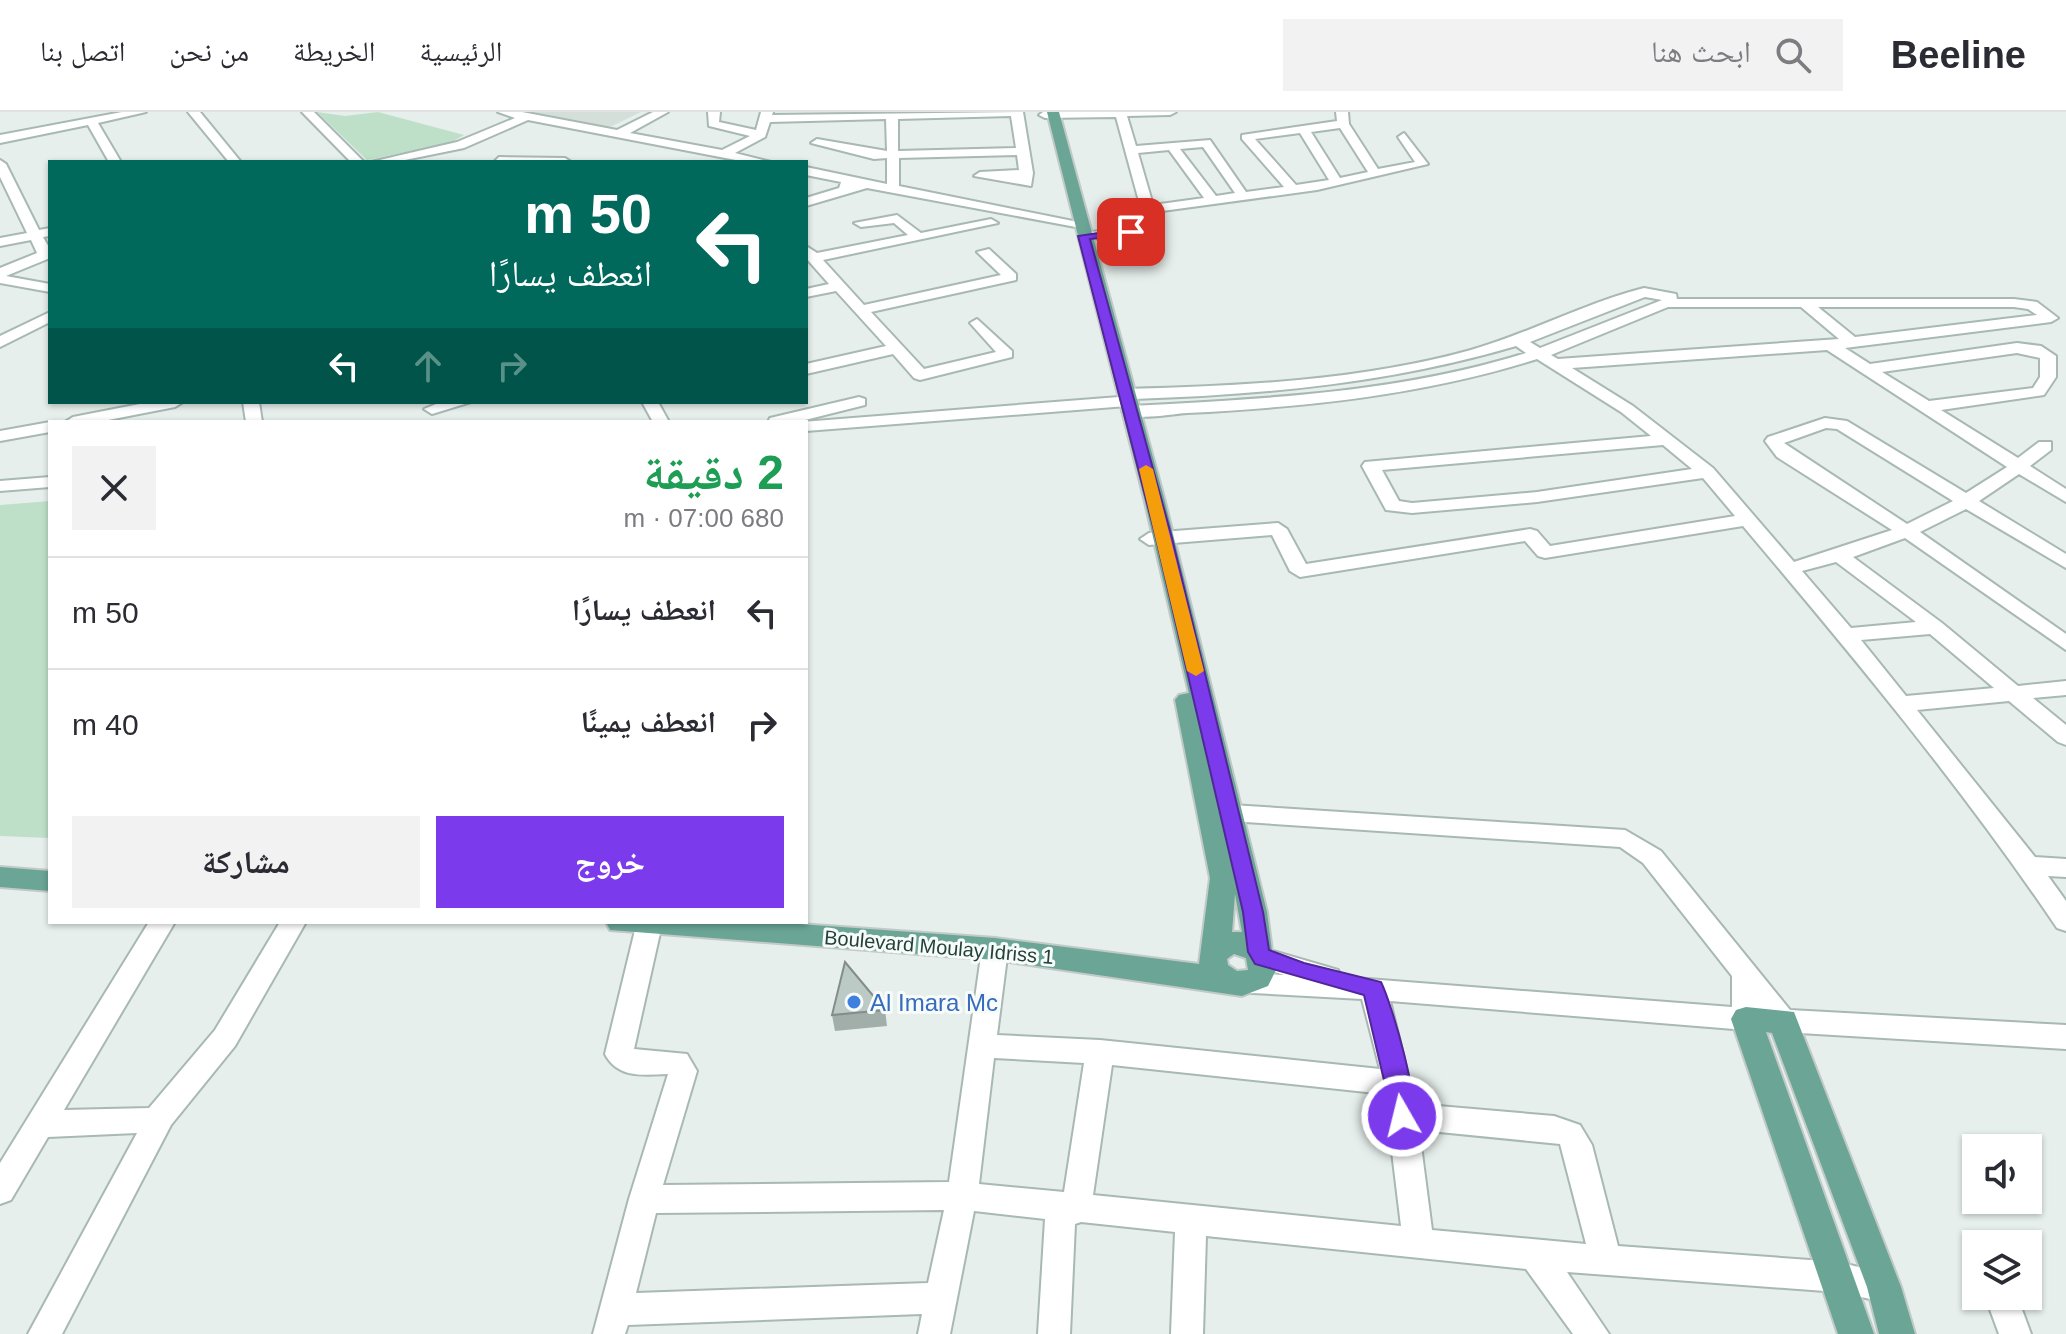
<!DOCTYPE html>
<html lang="ar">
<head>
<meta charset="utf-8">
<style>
	:root { --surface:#fff; --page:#f2f2f3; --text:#2b2b33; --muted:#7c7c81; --line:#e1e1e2; --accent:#7c3aed }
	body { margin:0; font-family:Arial,"Noto Naskh Arabic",sans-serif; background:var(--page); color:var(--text); direction:rtl; height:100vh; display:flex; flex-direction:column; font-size:30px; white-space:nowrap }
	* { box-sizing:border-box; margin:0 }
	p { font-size:26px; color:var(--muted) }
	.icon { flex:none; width:44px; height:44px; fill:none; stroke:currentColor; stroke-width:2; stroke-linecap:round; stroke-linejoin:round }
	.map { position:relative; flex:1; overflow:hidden; direction:ltr }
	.sheet { position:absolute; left:48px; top:308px; width:760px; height:504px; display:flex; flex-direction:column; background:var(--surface); border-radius:0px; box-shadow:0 2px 6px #0004; direction:rtl }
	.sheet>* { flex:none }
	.guide { position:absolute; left:48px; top:48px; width:760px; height:244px; border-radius:0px; box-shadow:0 2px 6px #0004; direction:rtl; background:#00695c; color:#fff; overflow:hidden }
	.controls { position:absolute; left:1962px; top:1022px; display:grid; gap:16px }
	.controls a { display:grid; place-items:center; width:80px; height:80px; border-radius:0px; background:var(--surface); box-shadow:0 2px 6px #0004; font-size:40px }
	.pin { position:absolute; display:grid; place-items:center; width:68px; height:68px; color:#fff; margin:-34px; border-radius:16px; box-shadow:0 4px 12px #0006 }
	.me { position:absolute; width:88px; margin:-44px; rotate:352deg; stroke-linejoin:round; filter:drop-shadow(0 0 6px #0008) }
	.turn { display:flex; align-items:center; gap:28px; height:168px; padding:0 24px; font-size:36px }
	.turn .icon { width:104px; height:104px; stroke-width:2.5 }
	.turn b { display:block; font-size:56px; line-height:68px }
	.lanes { display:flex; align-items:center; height:76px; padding:0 24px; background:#0003; justify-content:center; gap:40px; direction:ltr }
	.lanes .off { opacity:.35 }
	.round { display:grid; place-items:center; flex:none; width:84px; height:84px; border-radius:0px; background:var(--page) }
	.headline { display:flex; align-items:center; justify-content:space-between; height:136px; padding:0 24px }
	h1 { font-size:48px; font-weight:700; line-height:60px; color:#1e9e55 }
	.action { display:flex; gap:16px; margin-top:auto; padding:16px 24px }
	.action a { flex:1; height:92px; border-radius:0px; background:var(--accent); color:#fff; font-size:32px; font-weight:700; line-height:92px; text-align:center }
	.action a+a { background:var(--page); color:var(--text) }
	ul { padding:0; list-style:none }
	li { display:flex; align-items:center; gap:24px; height:112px; padding:0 24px; border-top:2px solid var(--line) }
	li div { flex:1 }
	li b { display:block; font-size:30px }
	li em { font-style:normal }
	header { display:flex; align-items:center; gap:48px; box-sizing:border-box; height:112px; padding:0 40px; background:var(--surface); border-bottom:2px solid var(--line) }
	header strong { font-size:38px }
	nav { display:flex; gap:44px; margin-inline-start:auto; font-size:28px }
	.search { width:560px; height:72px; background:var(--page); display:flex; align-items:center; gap:20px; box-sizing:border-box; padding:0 28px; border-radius:0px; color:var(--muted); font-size:30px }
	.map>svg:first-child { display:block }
</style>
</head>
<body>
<header>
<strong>Beeline</strong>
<div class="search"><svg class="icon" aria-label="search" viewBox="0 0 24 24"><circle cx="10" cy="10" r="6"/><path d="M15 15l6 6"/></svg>ابحث هنا</div>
<nav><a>الرئيسية</a><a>الخريطة</a><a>من نحن</a><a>اتصل بنا</a></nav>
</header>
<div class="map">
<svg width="2066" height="1222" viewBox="0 0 2066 1222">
	<rect width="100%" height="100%" fill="#e6efeb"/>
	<!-- built -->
	<path fill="#d4dfda" d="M533 0H641L608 16Z"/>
	<!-- green -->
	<g fill="#bfe0c8">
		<path d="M317 0 345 4 378 0 464 23 450 31 367 48Z"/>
		<path d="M50 389V726L0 724V393Z"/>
	</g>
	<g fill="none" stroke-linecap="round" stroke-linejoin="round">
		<defs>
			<g id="minor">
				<path d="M122 0H146L98 11 121 50H109L88 13 0 31V23Z"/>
				<path d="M188 0H200L241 50H229Z"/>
				<path d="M302 0H314L364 50H351Z"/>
				<path d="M498 0H522L617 18 653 0H668L630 21 722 38 750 24 709 14 708 0H720L719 10 756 18 761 0H773L772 3 1023 0 1033 61 1031 74 974 64 980 60 1019 58 1017 43 899 46V74L1088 112 1081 116 867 76 806 94V86L839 76 841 70 806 63V55L887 72V46L874 47 811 31 817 27 887 39 886 7 770 10 765 25 735 41 771 50H746L528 8 464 36 395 50H371L457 30 515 6ZM1011 4 1016 36 898 39V7Z"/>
				<path d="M1043 0H1176L1170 3 1127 4 1136 34 1210 28 1246 80 1284 75 1242 27V23L1337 9 1336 0H1348L1349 12 1378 57 1415 50 1398 25 1404 21 1428 52 1317 78 1155 100 1159 121 1084 128 1079 127V121L1146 115 1116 5 1045 6 1039 3ZM1340 16 1368 60 1340 66 1311 20ZM1300 21 1329 68 1296 73 1255 27ZM1203 35 1235 81 1216 84 1180 37ZM1169 38 1204 86 1153 93 1138 41Z"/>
				<path d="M499 45 565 46 571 50H494Z"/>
				<path d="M0 48 6 52 39 118 50 116V124L43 125 50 137V146L6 164 50 172V180L0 171V156L37 141 31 128 0 134V126L27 121 0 65Z"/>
				<path d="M897 103 921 121 991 107 998 111 823 148 864 193 1001 163 977 140 989 137 1016 162V168L871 200 924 257 996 240 970 211 977 207 1012 239V245L920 268 914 266 893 242 806 262V252L886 234 836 179 806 185V177L829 172 806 146V134L817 141 908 123 894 111 861 115 854 111Z"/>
				<path d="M1644 176 1676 182 1677 187H2014L2037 190 2058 206 2051 210 1845 236 1870 252 2017 231 2041 234 2056 244V265L2044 283 1941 298 2018 346 2039 330H2051V338L2030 354 2066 377V390L2019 362 1979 389 2066 442V456L1966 397 1920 420 2066 522V538L1905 426 1853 445 1942 511 2018 574 2066 569V583L2033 586 2066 613V633L2058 630 2009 589 1917 598 2035 745 2066 747V765L2048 764 2066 789V819L2057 816C1962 675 1851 542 1743 414L1545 446 1538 444 1525 429 1300 465 1290 459 1272 423 1149 433 1140 427 1149 421 1278 411 1287 417 1306 452 1530 417 1537 419 1550 434 1735 404 1703 366 1537 390 1412 401 1386 398 1362 354 1365 350 1651 324 1621 300 1537 247C1423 283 1306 295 1187 301 1170 302 1134 310 1122 299L1130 294C1264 287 1398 281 1526 241L1516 234C1391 271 1263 283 1134 287L1133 292 1127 294 806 319V310H802L1119 285V279L1125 277C1240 274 1359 269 1471 238 1530 221 1585 191 1644 176ZM1645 185 1662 188 1540 236 1530 230ZM1668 195H1801L1839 227 1558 247 1551 243ZM1818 195H2014L2028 197 2037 203 1855 225ZM1827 238 2007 355 1966 381 1847 309 1825 306 1768 325 1765 329 1777 345 1892 418 1794 450 1713 356 1633 294 1572 256ZM2017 241 2040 246V265L2033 276 1929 289 1882 260ZM1826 316 1837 317 1953 389 1907 412 1784 331ZM1663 333 1692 357 1537 380 1412 391 1399 389 1382 358ZM1836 450 1916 510 1851 516 1802 459ZM1930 522 1994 576 1906 584 1861 528Z"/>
				<path d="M50 200V210L0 235V224Z"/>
				<path d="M859 285 865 287V293L797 310H768L770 306Z"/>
				<path d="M150 290H183L175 295 98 310H65L73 305Z"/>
				<path d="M243 290H259L262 310H246Z"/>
				<path d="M441 290H471L432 302 424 297Z"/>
				<path d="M642 290H658L669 310H653Z"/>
				<path d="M50 310V320L0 329V319Z"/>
				<path d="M50 365V375L0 379V369Z"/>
				<path d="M1215 692 1625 718 1661 739 1790 898 2066 913V937L1783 920 1773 917 1759 899 1756 915 1746 918 1390 889 1415 992 1554 1004 1580 1013 1592 1033 1618 1134 1838 1150 1895 1164 1900 1175 1895 1186 1884 1190 1838 1180 1567 1160 1609 1222H1573L1526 1157 1206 1124 1203 1222H1171L1175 1120 1081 1110 1075 1112 1070 1222H1038L1045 1107 974 1099 950 1222H918L922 1202 628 1213 625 1222H593L629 1087 668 962C644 963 618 967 605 942L637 810 662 812 634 937 687 942 697 959 663 1073 949 1070 982 837 986 830 995 827 1004 830 1008 837 997 923 1100 928 1380 957 1362 887 1233 880 1229 872 1233 864 1242 861 1284 863 1254 853 1250 846 1254 839 1263 836 1338 858 1342 865 1732 895V864L1643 751 1620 735 1215 708 1207 706 1203 700 1207 694ZM994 946 1084 951 1064 1080 979 1072ZM1112 953 1385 982 1401 1114 1093 1083ZM1419 1018 1560 1032 1586 1132 1432 1118ZM944 1098 928 1171 636 1181 656 1101Z"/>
				<path d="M149 810H175L64 998 149 996 215 918 280 810H306L235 934 171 1013 62 1222H28L137 1021 48 1025 11 1088 0 1092V1051Z"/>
				<path d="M1985 1184H2017L2031 1222H1999Z"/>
			</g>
			<g id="major">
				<path d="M1047 0H1059L1164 386 1267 800 1272 839 1278 854 1268 874 1242 884 995 848 610 818 606 810H772L995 826 1199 852 1210 766 1175 588 1179 583 1189 581 1144 386ZM1235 782 1242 820H1232ZM1234 842 1246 846 1248 858 1237 859 1228 853 1227 847Z"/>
				<path d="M0 755 50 759V779L0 775Z"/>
				<path d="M1746 895 1794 900 1901 1175 1915 1222H1879L1867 1175 1772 921 1766 920 1874 1222H1838L1731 907 1736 898Z"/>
			</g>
		</defs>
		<!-- minor casing -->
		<use href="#minor" stroke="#a8b8b2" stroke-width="4"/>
		<!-- major casing -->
		<use href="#major" stroke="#c2cac8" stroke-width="4"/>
		<!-- minor -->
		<use href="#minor" fill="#fff" fill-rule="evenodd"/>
		<!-- major -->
		<use href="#major" fill="#6aa596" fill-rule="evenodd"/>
	</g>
	<!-- wall -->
	<path fill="#a1aea9" d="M885 898 887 914 835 919 832 903Z"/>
	<!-- building -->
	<path fill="#bbcac4" stroke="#838d89" stroke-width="2" d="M845 850 885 898 832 903Z"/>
	<!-- route -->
	<path fill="#7c3aed" stroke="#51269a" stroke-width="2" d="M1131 116 1135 122 1090 127 1172 426 1263 800 1269 838 1304 851 1381 870C1392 893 1421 990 1411 1011L1402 1014 1394 1011 1364 883 1255 852 1248 840 1243 800 1156 426 1078 124Z"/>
	<!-- slow -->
	<path fill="#f59e0b" d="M1146 353 1153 357 1204 559 1196 564 1187 559 1139 357Z"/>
	<!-- markers -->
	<circle fill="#3f7fe0" stroke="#f7fbf9" stroke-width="3" cx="854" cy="890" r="8"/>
	<g text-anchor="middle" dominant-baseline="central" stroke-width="6" stroke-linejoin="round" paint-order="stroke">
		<!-- street labels -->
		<g font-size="20" fill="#24423a" stroke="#f7fbf9">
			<text transform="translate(939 835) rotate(5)">Boulevard Moulay Idriss 1</text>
		</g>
		<!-- near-shop labels -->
		<g font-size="24" fill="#366cbe" stroke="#f7fbf9" text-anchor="start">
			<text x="870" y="890">Al Imara Mc</text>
		</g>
	</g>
</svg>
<div class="controls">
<a><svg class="icon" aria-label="sound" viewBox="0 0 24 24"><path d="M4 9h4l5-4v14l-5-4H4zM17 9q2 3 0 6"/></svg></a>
<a><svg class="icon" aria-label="layers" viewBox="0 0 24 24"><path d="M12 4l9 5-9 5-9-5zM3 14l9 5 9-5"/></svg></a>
</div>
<div class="pin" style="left:1131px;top:120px;background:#d93025"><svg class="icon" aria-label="arrive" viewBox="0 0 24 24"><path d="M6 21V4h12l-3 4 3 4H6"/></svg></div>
<svg class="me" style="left:1402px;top:1004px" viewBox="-20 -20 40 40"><circle r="17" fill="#7c3aed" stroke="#fff" stroke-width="3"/><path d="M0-11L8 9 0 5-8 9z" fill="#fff"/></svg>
<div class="guide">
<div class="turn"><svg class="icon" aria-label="left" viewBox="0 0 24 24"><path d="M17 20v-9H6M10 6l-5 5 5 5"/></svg><div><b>50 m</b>انعطف يسارًا</div></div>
<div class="lanes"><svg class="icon" aria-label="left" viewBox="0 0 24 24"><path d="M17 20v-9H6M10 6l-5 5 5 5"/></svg><svg class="icon off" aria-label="ahead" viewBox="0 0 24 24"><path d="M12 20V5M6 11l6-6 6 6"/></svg><svg class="icon off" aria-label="right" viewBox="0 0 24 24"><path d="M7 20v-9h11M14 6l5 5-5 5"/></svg></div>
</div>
<section class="sheet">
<div class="headline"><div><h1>2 دقيقة</h1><p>680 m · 07:00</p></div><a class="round"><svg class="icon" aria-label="close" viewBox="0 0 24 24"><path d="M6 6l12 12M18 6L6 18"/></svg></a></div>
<ul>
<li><svg class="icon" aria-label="left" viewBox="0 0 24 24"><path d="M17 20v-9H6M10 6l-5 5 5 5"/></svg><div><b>انعطف يسارًا</b></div><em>50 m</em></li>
<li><svg class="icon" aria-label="right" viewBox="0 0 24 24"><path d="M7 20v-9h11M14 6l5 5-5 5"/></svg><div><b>انعطف يمينًا</b></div><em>40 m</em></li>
</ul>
<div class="action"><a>خروج</a><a>مشاركة</a></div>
</section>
</div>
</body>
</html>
